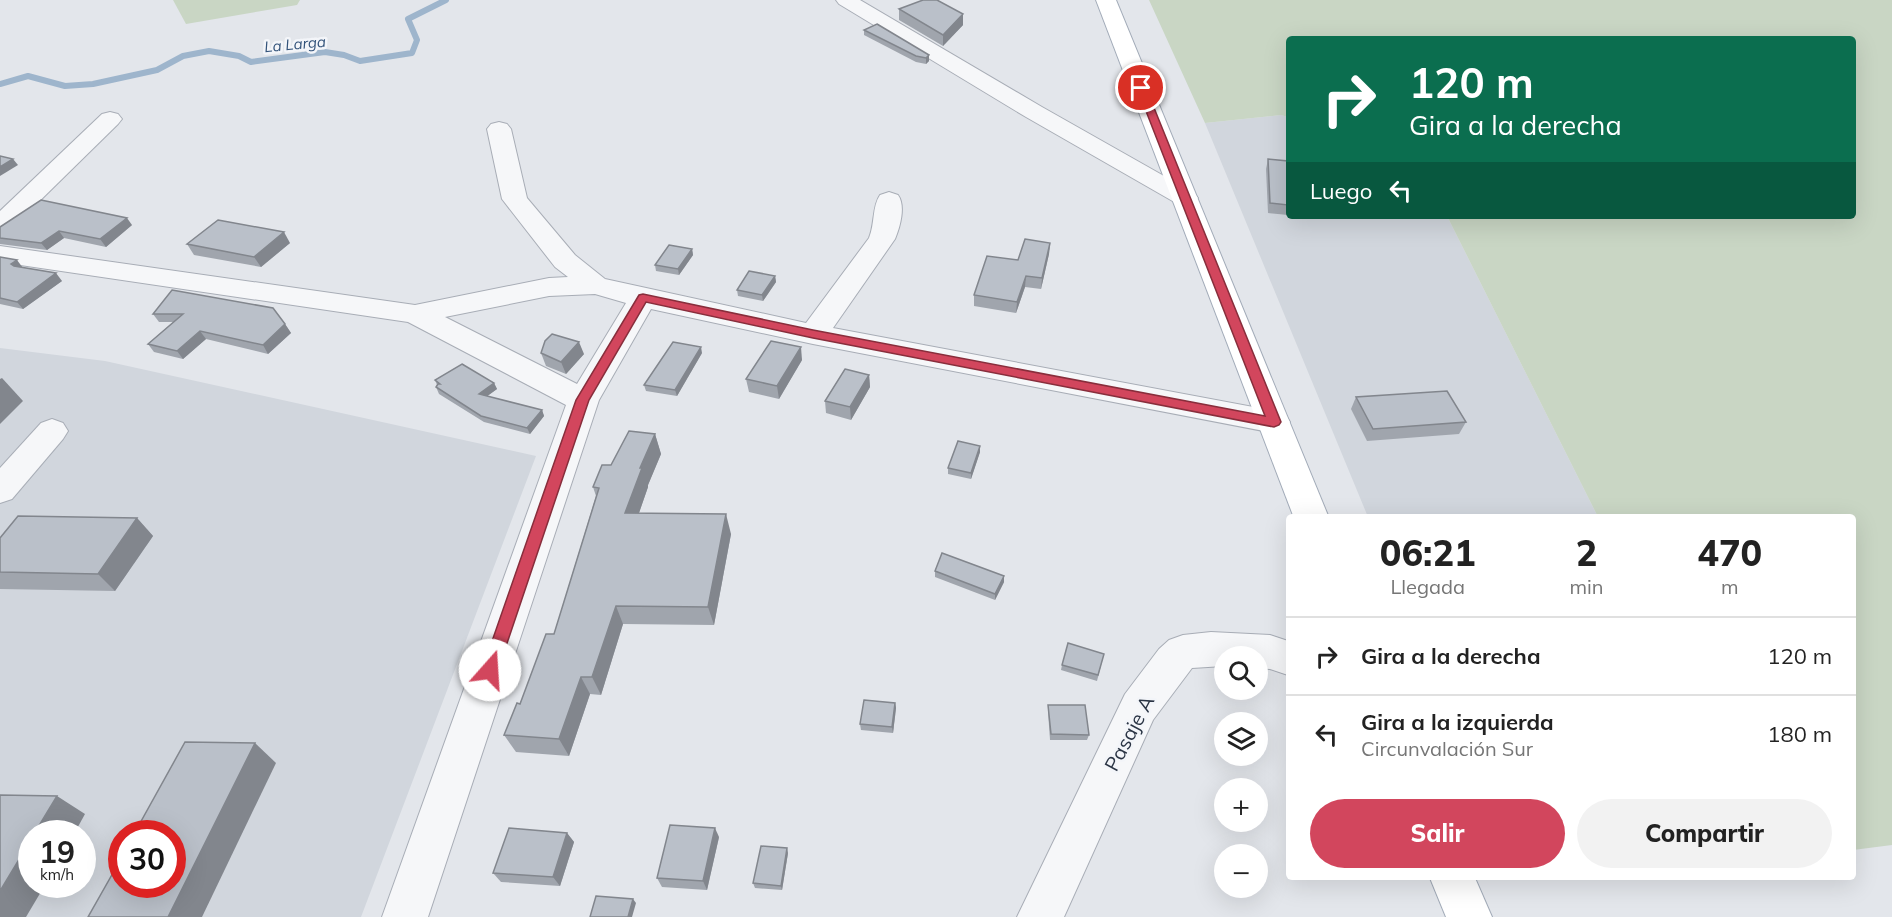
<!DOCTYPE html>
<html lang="es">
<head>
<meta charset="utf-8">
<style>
	:root { --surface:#fff; --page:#f2f2f2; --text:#222; --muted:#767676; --line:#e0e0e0; --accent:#d2465d }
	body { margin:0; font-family:Mulish,sans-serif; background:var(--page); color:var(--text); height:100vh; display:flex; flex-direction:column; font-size:22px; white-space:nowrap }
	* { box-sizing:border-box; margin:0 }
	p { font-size:20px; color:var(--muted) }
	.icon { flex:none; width:33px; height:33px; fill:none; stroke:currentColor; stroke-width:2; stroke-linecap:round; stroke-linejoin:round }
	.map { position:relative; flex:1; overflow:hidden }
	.sheet { position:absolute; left:1286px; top:514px; width:570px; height:366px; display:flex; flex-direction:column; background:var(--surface); border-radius:6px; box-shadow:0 6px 24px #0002 }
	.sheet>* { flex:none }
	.top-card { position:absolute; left:1286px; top:36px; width:570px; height:183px; border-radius:6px; box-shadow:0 6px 24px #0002; background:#0b6e4f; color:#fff; overflow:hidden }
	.tools { position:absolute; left:1214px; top:646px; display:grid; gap:12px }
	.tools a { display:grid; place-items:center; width:54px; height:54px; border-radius:50%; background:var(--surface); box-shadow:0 6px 24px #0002; font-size:30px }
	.speed { position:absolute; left:18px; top:820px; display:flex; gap:12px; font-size:30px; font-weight:700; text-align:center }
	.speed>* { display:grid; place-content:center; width:78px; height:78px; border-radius:50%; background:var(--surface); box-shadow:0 6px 24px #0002; line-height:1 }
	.speed small { font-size:15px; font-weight:400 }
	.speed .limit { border:9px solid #d22; background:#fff; color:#111 }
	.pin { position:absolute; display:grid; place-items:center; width:51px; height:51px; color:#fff; margin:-26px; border:3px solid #fff; border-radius:50%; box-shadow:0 2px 6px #0007 }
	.me { position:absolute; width:66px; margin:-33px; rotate:19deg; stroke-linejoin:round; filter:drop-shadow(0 0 4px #0008) }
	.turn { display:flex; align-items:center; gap:21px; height:126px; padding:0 24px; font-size:27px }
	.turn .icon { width:78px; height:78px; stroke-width:2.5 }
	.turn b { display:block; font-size:42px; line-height:51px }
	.then { display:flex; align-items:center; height:57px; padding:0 24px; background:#0003; gap:12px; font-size:22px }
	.eta { display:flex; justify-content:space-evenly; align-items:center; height:102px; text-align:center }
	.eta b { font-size:36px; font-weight:800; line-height:42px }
	.action { display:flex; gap:12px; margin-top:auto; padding:12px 24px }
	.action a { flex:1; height:69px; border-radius:36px; background:var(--accent); color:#fff; font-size:24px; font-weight:800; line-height:69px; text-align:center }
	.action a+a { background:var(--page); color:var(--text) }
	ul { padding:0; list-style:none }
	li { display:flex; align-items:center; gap:18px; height:78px; padding:0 24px; border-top:2px solid var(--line) }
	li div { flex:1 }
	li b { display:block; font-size:22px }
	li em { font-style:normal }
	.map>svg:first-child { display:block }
</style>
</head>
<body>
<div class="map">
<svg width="1892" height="917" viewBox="0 0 1892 917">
	<rect width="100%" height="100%" fill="#e3e6eb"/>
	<!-- built -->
	<g fill="#d1d6dd" fill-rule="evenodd">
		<path d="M1281 115 1288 117V216H1447L1598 517H1368L1205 123Z"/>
		<path d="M0 348 105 361 536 456 361 917H0ZM32 834H82V885H32ZM122 834H172V885H122Z"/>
	</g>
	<!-- green -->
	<g fill="#c9d6c4">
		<path d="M173 0H300L297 5 186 24Z"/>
		<path d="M1149 0H1892V845L1853 850 1852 518 1598 517 1447 216H1852V39H1288V117L1281 115 1205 123Z"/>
	</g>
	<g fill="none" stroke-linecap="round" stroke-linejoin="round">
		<!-- stream -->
		<path stroke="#9eb5cc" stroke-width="6" d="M0 84 28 76 65 86 93 84 157 70 183 56 209 51 239 56 251 62 325 52 344 55 360 61 412 53 417 40 408 19 446 0"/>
		<defs>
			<g id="minor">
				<path d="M836 0H860L1042 107 1194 193 1198 198 1194 203 1185 206 1176 203 1026 117 839 4Z"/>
				<path d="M110 112 118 114 122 119 118 124 9 231 0 233V211L102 114Z"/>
				<path d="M499 122 507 124 511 129 527 198 575 255 605 279 806 323 869 238C875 224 872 206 880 195L889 192 898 195C906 206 900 227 895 239L833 328 1274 411 1285 414 1290 422 1285 430 1274 433 813 344 651 309 599 400 428 917H382L566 405 408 322 0 262V246L415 305 549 278 568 277 555 267 502 199 487 129 491 124ZM595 294 626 303 577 384 445 317 549 296Z"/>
				<path d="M52 419 63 423 68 431 63 439 12 499 0 503V468L41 423Z"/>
				<path d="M1211 632 1270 635 1288 641V675L1270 669 1257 668V657H1224V666L1192 668 1153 720 1064 917H1017L1125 694 1159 649 1169 640 1183 635Z"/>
			</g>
			<g id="major">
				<path d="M1096 0H1116L1329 518H1294Z"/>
				<path d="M1430 878H1475L1492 917H1446Z"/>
			</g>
		</defs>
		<!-- minor casing -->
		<use href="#minor" stroke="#a8adb6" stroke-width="2"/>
		<!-- major casing -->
		<use href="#major" stroke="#a2abb8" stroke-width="2"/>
		<!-- minor -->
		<use href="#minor" fill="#f6f7f9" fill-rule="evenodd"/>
		<!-- major -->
		<use href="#major" fill="#fff" fill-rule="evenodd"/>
	</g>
	<!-- wall -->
	<g fill="#a0a5ad">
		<path d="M899 9 963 25 943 46 899 20Z"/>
		<path d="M864 30 929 55V61L926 64 916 62 864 35Z"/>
		<path d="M1268 159 1288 161V215L1268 213 1266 169Z"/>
		<path d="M132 225 106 247 64 238 47 250 0 244V227Z"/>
		<path d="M290 243 261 267 194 255 187 244Z"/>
		<path d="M1050 243 1049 254 1041 289 1025 287 1016 313 974 306V295L1018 260Z"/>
		<path d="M692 249 693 255 679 275 656 271 655 265Z"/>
		<path d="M0 257 23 268 62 281 23 309 0 304Z"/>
		<path d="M775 276 776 282 763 301 738 296 737 290Z"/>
		<path d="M172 290 285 324 291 333 268 354 206 339 183 359 154 352 148 344 173 322H159L153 314Z"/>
		<path d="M541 353 584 354 566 374 546 366Z"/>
		<path d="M702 353 677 396 646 391 644 385Z"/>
		<path d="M802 360 779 399 749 392 746 379Z"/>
		<path d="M869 375 870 387 851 420 826 413 825 401Z"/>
		<path d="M435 380 494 383 497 389 487 396 542 410 544 416 530 434 484 422 439 394 436 387 437 385Z"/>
		<path d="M1356 397 1466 422 1459 434 1367 441 1351 409Z"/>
		<path d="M655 434 661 454 648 485V487L639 513 731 534 714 625 623 624 601 695 590 694 569 756 516 752 504 735 554 634 596 496 593 487 611 465Z"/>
		<path d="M980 446V452L971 479 948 474V468Z"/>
		<path d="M137 518 153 536 115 591 0 589V538Z"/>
		<path d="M935 571 1004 576V582L995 600 935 577Z"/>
		<path d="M1104 654 1097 681 1061 670 1062 665Z"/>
		<path d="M895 703 896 708 893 733 861 730 860 724Z"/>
		<path d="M1048 705 1089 735 1087 740H1050L1048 711Z"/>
		<path d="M567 833 574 842 560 886 501 882 493 873Z"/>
		<path d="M719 837 707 890 662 887 657 878Z"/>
		<path d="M788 853 782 890 755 888 753 883Z"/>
	</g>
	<!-- shaded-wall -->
	<g fill="#82868d">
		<path d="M963 14V25L943 46V35Z"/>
		<path d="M929 55V61L926 64V58Z"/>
		<path d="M13 159 18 165 0 176V167Z"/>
		<path d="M127 218 132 225 106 247 100 239Z"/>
		<path d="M59 231 64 238 47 250 41 243Z"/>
		<path d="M284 232 290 243 261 267 254 257Z"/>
		<path d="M1050 243 1049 254 1041 289 1042 278Z"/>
		<path d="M692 249 693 255 679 275 678 269Z"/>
		<path d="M17 260 23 268 17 272 11 264Z"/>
		<path d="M56 273 62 281 23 309 17 302Z"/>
		<path d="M775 276 776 282 763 301 762 295Z"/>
		<path d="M1026 276 1025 287 1016 313 1017 302Z"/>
		<path d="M285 324 291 333 268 354 263 345Z"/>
		<path d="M200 331 206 339 183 359 177 351Z"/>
		<path d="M579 342 584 354 566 374 561 362Z"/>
		<path d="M701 347 702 353 677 396 675 390Z"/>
		<path d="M801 347 802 360 779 399 777 386Z"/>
		<path d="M869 375 870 387 851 420 850 407Z"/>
		<path d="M2 378 23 401 0 424V379Z"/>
		<path d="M494 383 497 389 482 400 479 394Z"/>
		<path d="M542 410 544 416 530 434 527 428Z"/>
		<path d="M655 434 661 454 648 485V487L632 533 625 513 640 468Z"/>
		<path d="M980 446V452L971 479V473Z"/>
		<path d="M726 514 731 534 714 625 708 607Z"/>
		<path d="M137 518 153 536 115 591 98 574Z"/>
		<path d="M1004 576V582L995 600V594Z"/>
		<path d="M616 606 623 624 601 695 592 677Z"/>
		<path d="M581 677 590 694 569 756 559 739Z"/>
		<path d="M895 703 896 708 893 733 892 727Z"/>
		<path d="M255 743 276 763 202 917H168Z"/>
		<path d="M57 796 85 814 74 834H34Z"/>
		<path d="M715 828 719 837 707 890 703 881Z"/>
		<path d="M567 833 574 842 560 886 553 877Z"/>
		<path d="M32 838V885H45L26 917H0V891Z"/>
		<path d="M787 848 788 853 782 890 781 886Z"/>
		<path d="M633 899 636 903 632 917H628Z"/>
	</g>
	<!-- building -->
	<g fill="#bac0c9" stroke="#82868d" stroke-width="1.5">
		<path d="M923 0H937L963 14 943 35 899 9Z"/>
		<path d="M877 24 929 55 926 58 916 56 864 30Z"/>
		<path d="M0 156 13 159 0 167Z"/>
		<path d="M1268 159 1288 161V205L1270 203Z"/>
		<path d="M41 200 127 218 100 239 59 231 41 243 0 238V227Z"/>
		<path d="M218 220 284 232 254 257 187 244Z"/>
		<path d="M1025 239 1050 243 1042 278 1026 276 1017 302 974 295 987 256 1018 260Z"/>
		<path d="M669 245 692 249 678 269 655 265Z"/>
		<path d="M0 257 17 260 11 264 14 266 56 273 17 302 0 298Z"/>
		<path d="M749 271 775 276 762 295 737 290Z"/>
		<path d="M172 290 273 308 285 324 263 345 200 331 177 351 148 344 183 314H153Z"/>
		<path d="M552 334 579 342 561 362 541 353 545 341Z"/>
		<path d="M771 341 801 347 777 386 746 379Z"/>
		<path d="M673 342 701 347 675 390 644 385Z"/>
		<path d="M462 364 494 383 479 394 542 410 527 428 481 416 436 387 438 384H440L435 380Z"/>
		<path d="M845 369 869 375 850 407 825 401Z"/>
		<path d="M1447 391 1466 422 1373 429 1356 397Z"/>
		<path d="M629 431 655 434 640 468H642L625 513 726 514 708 607 616 606 592 677H581L559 739 504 735 517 703 520 704 546 634H554L599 488 593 487 602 465H611Z"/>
		<path d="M958 441 980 446 971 473 948 468Z"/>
		<path d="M18 516 137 518 98 574 0 572V538Z"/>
		<path d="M942 553 1004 576 995 594 935 571Z"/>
		<path d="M1068 643 1104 654 1098 675 1062 665Z"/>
		<path d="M864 700 895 703 892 727 860 724Z"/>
		<path d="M1048 705H1085L1089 735 1051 734Z"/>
		<path d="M185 742 255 743 168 917H88L122 857V885H172V834H134Z"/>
		<path d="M0 795 57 796 34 834H32V838L0 891Z"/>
		<path d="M670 825 715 828 703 881 657 878Z"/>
		<path d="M509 828 567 833 553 877 493 873Z"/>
		<path d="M761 846 787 848 781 886 753 883Z"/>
		<path d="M596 896 633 899 628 917H590Z"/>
	</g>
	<!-- route -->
	<path fill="#d2465d" stroke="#882e3c" stroke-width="1.5" d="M1141 85 1146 88 1281 422 1279 425 1274 427 813 338 646 302 589 400 498 670 496 675 490 677 484 675 482 670 576 400 639 295 643 294 813 330 1265 416 1137 88Z"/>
	<g text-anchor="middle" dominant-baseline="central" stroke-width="5" stroke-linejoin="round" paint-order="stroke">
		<!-- far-water labels -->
		<g font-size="15" font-style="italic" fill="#33537a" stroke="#f3f5f9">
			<text transform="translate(295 44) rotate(-5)">La Larga</text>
		</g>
		<!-- near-street labels -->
		<g font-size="20" fill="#2a3444" stroke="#f3f5f9">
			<text transform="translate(1129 733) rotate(-62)">Pasaje A</text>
		</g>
	</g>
</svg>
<div class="tools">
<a><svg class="icon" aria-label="search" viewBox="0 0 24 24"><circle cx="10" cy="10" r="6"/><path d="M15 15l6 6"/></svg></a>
<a><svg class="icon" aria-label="layers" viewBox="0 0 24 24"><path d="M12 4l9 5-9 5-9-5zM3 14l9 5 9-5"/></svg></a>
<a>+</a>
<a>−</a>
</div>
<div class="speed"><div>19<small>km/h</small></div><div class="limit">30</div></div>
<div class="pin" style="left:1141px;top:88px;background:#d93025"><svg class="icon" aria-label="arrive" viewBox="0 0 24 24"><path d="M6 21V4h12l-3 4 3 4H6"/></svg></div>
<svg class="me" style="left:490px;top:670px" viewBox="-20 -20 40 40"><circle r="19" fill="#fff"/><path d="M0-13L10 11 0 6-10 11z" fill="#d2465d"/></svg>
<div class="top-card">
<div class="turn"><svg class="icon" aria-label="right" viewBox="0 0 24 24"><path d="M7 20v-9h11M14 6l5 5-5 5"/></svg><div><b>120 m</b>Gira a la derecha</div></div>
<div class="then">Luego<svg class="icon" aria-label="left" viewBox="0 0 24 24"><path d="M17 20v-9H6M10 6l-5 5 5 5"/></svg></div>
</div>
<section class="sheet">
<div class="eta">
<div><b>06:21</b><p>Llegada</p></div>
<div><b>2</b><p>min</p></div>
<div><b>470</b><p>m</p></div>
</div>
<ul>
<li><svg class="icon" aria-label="right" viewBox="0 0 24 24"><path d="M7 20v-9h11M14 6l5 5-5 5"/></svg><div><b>Gira a la derecha</b></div><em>120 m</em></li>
<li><svg class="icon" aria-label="left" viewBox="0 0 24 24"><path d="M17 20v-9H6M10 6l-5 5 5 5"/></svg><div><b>Gira a la izquierda</b><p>Circunvalación Sur</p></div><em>180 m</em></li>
</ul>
<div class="action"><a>Salir</a><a>Compartir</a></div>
</section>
</div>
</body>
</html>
